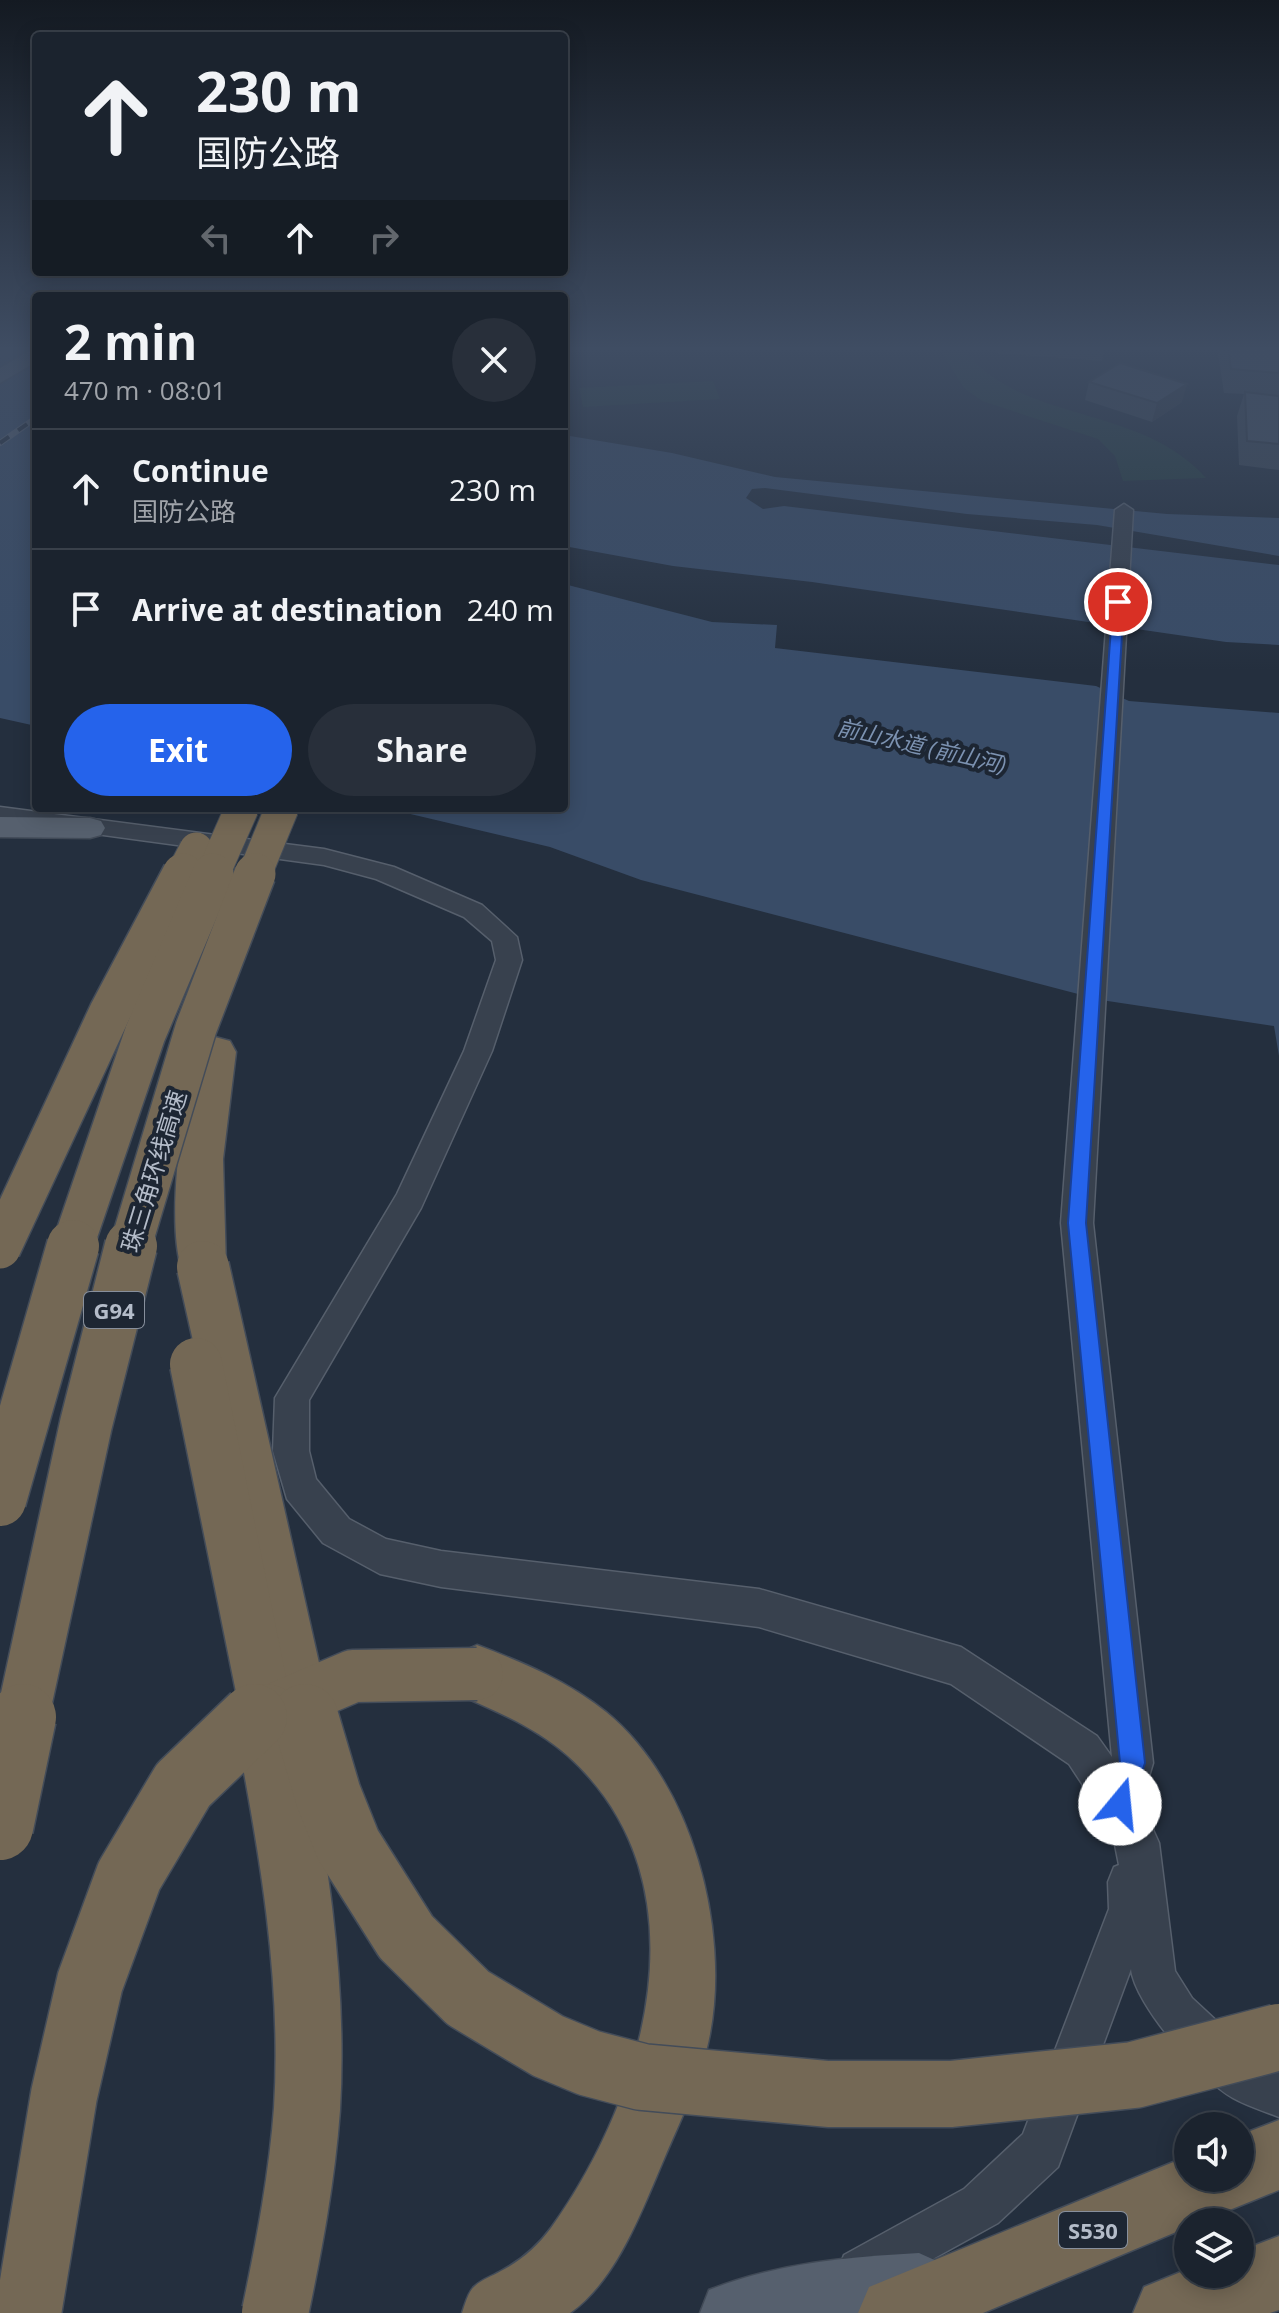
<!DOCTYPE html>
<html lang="en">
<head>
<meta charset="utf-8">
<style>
	:root { --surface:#1b232e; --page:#282f3a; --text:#f1f3f6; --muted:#a0a4aa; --line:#39404a; --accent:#2563eb }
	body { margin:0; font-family:"Open Sans","Noto Sans SC",sans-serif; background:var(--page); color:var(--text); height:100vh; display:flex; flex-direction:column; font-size:30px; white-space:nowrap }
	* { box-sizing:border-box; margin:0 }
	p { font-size:26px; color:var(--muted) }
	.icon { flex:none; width:44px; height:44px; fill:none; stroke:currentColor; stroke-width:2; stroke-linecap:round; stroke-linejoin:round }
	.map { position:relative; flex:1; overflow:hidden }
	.drawer { position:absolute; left:32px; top:292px; width:536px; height:520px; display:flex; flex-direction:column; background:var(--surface); border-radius:8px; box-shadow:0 4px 20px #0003,0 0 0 2px var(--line) }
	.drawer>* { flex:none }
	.hud { position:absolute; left:32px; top:32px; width:536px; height:244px; border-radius:8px; box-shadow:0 4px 20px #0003,0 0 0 2px var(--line); background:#1b232e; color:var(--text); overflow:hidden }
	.buttons { position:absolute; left:1174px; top:2112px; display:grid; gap:16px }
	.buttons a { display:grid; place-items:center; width:80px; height:80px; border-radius:50%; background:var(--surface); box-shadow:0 4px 20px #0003,0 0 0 2px var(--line); font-size:40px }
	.pin { position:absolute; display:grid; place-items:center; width:68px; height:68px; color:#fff; margin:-34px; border:4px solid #fff; border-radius:50%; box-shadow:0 2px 8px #0007 }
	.me { position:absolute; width:88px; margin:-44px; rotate:17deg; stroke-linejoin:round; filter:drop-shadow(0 0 6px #0008) }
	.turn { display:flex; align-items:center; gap:28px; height:168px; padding:0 32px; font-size:36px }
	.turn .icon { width:104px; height:104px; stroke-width:2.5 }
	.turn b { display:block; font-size:56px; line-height:68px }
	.lanes { display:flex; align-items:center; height:76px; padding:0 32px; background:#0003; justify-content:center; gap:40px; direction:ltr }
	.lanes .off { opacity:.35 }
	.round { display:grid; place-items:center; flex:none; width:84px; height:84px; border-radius:42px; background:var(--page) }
	.head { display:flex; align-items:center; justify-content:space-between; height:136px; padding:0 32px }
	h1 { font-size:48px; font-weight:700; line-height:60px }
	.button { display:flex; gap:16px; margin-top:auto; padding:16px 32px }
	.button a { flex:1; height:92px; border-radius:48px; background:var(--accent); color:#fff; font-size:32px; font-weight:700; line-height:92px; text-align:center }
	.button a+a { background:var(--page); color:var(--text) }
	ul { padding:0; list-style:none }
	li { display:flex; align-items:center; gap:24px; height:120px; padding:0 32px; border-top:2px solid var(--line) }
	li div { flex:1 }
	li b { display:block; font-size:30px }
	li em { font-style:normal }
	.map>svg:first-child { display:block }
</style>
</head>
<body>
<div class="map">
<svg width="1279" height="2313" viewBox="0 0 1279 2313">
	<rect width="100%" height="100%" fill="#242f3e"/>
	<!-- green -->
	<g fill="#263c3f">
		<path d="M938 347H963C1017 425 1139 402 1206 478L1123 481 1115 456 1098 439 982 401 964 388Z"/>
		<path d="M713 381 720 399 583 407 579 388Z"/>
	</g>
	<!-- water -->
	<g fill="#394c67">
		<path d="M0 347H36V726L0 718Z"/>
		<path d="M564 435 672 453 775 477 1167 514 1279 518V556L1097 525 967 514 765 488 752 489 746 498 763 509 784 506 1279 565V645L1226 642 812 582 673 566 564 546Z"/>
		<path d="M564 584 712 622 777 625 775 648 1096 686 1129 701 1279 713V1056L1274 1026 1101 1000 641 880 550 847 385 808H564Z"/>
	</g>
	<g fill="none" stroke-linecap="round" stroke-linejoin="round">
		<defs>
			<path id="minor" d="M1124 504 1133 510 1093 1223 1153 1763 1141 1803 1159 1843 1175 1971 1192 1998 1263 2064 1279 2071V2117C1264 2111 1247 2106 1233 2098 1202 2081 1135 2005 1131 1969L1058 2167 998 2223 862 2298 844 2291 837 2273 844 2255 964 2189 1023 2134 1109 1909 1108 1882 1114 1867 1119 1865 1113 1835 1107 1833 1100 1811 1069 1764 951 1684 759 1627 441 1587 380 1574 323 1543 287 1499 273 1451 275 1398 397 1194 464 1051 496 960 492 941 464 917 376 879 324 865 0 821V807L324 849 394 867 482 905 517 937 522 960 492 1051 421 1208 309 1400V1451L316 1479 349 1519 386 1539 441 1551 759 1589 961 1647 1097 1736 1112 1757 1061 1223 1115 510Z"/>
			<g id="major">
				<path d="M36 347V362L0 383V368Z"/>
				<path d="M0 817 90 818 101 821 105 828 101 835 90 838 0 837Z"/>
				<path d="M919 2253 941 2263 951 2285 941 2307 928 2313H700L709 2290C776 2263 848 2257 919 2253Z"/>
			</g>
			<g id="highway">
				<path d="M215 1037 230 1041 236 1052 223 1159 226 1267 220 1281 203 1286 186 1281C162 1232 184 1107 194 1052L200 1041Z"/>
				<path d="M477 1645C522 1662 568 1681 606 1712 692 1782 730 1928 710 2034 702 2077 681 2119 664 2159 642 2210 617 2280 570 2313H462C465 2305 468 2291 475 2286 482 2279 493 2276 501 2271 522 2260 537 2247 551 2228 646 2095 709 1883 568 1756 535 1727 496 1711 457 1694L448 1674 457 1654Z"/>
				<path d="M1279 2120V2190L1200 2222H1188V2227L983 2313H858L869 2287 1188 2156V2178H1240V2135Z"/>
				<path d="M1279 2236V2310L1270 2313H1133L1144 2287 1188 2269V2274H1240V2251Z"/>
			</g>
		</defs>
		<!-- minor casing -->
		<use href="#minor" stroke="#565f6c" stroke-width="3"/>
		<!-- major casing -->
		<use href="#major" stroke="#414a57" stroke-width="3"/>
		<!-- highway casing -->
		<use href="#highway" stroke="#434c59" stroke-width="3"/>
		<!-- minor -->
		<use href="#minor" fill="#38414e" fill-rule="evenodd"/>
		<!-- major -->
		<use href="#major" fill="#56606e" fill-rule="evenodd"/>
		<!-- highway -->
		<use href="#highway" fill="#746855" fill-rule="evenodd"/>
		<defs>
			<path id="rail" d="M0 443 36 418"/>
		</defs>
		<!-- rail casing -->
		<use href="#rail" stroke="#5a6575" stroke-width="6"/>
		<!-- rail -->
		<use href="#rail" stroke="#1d2633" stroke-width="4" stroke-dasharray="11" stroke-linecap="butt"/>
		<defs>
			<g id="highway-bridge-far3">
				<path d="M182 876 196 849"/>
				<path d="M212 876 242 808"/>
				<path d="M254 876 282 808"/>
			</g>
			<g id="highway-bridge-far2">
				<path d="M0 1248 110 1012 183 874"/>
				<path d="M72 1248 145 1034 213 874"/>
				<path d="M130 1248 196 1028 255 874"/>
			</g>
			<g id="highway-bridge-far1">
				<path d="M203 1267 305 1719"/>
				<path d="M196 1364 268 1719"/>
				<path d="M0 1500 73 1246"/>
				<path d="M22 1719 86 1424 131 1246"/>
				<path d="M252 1719 353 1676 477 1674"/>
			</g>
			<g id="highway-bridge">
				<path d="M267 1717C292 1845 315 1978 307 2109 302 2178 289 2246 275 2313"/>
				<path d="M305 1717 328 1795 348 1845 406 1937 468 1998 548 2046 589 2063 642 2077 828 2094H951L1134 2075 1279 2037"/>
				<path d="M0 1827 23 1717"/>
				<path d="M28 2313 64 2095 90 1982 129 1876 183 1785 254 1717"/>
			</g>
		</defs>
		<!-- highway-bridge-far3 casing -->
		<use href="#highway-bridge-far3" stroke="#434c59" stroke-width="35" stroke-linecap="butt"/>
		<!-- highway-bridge-far2 casing -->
		<use href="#highway-bridge-far2" stroke="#434c59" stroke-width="44" stroke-linecap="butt"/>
		<!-- highway-bridge-far1 casing -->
		<use href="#highway-bridge-far1" stroke="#434c59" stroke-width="55" stroke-linecap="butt"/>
		<!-- highway-bridge casing -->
		<use href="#highway-bridge" stroke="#434c59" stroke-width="69" stroke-linecap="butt"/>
		<!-- highway-bridge-far3 -->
		<use href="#highway-bridge-far3" stroke="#746855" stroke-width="33"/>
		<!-- highway-bridge-far2 -->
		<use href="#highway-bridge-far2" stroke="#746855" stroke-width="41"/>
		<!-- highway-bridge-far1 -->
		<use href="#highway-bridge-far1" stroke="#746855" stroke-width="52"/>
		<!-- highway-bridge -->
		<use href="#highway-bridge" stroke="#746855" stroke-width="66"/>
	</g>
	<!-- wall -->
	<g fill="#3b4654">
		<path d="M996 347H1105L1102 361 995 353Z"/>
		<path d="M1217 347H1279V470L1239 465 1237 416 1244 394 1224 393Z"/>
		<path d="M1089 382 1182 402 1152 422 1085 400Z"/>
	</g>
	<!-- shaded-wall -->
	<path fill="#303945" d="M1187 384 1182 402 1152 422 1157 403Z"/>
	<!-- building -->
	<g fill="#455162" stroke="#303945" stroke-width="2">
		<path d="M1228 347H1279V373L1231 369Z"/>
		<path d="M1120 363 1187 384 1157 403 1089 382Z"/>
		<path d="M1245 392 1279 396V444L1247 441Z"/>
	</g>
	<!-- sky -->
	<linearGradient id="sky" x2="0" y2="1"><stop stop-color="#141a22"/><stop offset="0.52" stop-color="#3f4d63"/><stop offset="1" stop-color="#3f4d63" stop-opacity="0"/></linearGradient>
	<rect width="1279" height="671" fill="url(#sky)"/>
	<!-- route -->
	<path fill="#2563eb" stroke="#184099" stroke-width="2" d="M1113 600 1124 602 1086 1223 1145 1763 1129 1812 1120 1816 1112 1812 1108 1804 1120 1763 1068 1223Z"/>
	<g text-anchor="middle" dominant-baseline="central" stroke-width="8" stroke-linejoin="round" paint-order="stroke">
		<!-- far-water labels -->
		<g font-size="22" font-style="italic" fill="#7c92b1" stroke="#1d2633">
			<text transform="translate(922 745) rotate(13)">前山水道 (前山河)</text>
		</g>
		<!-- shield labels -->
		<g fill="#1d2633" stroke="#878f9c" stroke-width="2">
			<rect x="84" y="1292" width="60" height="36" rx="6"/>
			<rect x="1059" y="2212" width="68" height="36" rx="6"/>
		</g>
		<g font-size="22" font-weight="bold" fill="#b4bcc9">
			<text x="114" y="1310">G94</text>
			<text x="1093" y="2230">S530</text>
		</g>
		<!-- street labels -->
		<g font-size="24" fill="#b4bcc9" stroke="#1d2633">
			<text transform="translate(153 1171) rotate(-73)">珠三角环线高速</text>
		</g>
	</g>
</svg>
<div class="buttons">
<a><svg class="icon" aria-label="sound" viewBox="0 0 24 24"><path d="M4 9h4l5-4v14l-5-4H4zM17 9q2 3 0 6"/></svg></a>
<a><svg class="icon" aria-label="layers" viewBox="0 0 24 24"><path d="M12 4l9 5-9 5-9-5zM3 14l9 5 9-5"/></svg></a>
</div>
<div class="pin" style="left:1118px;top:602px;background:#d93025"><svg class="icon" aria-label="arrive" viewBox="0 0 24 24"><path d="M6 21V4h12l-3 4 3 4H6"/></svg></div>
<svg class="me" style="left:1120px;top:1804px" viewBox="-20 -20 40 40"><circle r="19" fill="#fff"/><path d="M0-13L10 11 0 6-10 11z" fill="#2563eb"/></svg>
<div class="hud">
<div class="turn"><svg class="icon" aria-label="ahead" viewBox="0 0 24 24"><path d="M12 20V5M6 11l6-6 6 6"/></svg><div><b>230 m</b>国防公路</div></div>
<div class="lanes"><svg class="icon off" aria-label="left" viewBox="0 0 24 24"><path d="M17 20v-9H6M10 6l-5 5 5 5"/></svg><svg class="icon" aria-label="ahead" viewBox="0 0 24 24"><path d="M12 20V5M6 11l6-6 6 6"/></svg><svg class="icon off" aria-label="right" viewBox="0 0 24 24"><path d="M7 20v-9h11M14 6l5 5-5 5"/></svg></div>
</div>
<section class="drawer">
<div class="head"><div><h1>2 min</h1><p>470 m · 08:01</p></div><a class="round"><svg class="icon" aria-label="close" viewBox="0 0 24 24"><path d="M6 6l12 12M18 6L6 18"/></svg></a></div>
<ul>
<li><svg class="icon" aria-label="ahead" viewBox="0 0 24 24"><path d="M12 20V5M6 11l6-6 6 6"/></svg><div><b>Continue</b><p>国防公路</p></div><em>230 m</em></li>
<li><svg class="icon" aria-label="arrive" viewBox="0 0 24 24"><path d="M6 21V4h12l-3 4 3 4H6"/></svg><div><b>Arrive at destination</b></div><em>240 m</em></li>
</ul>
<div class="button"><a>Exit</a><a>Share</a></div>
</section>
</div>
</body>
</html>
